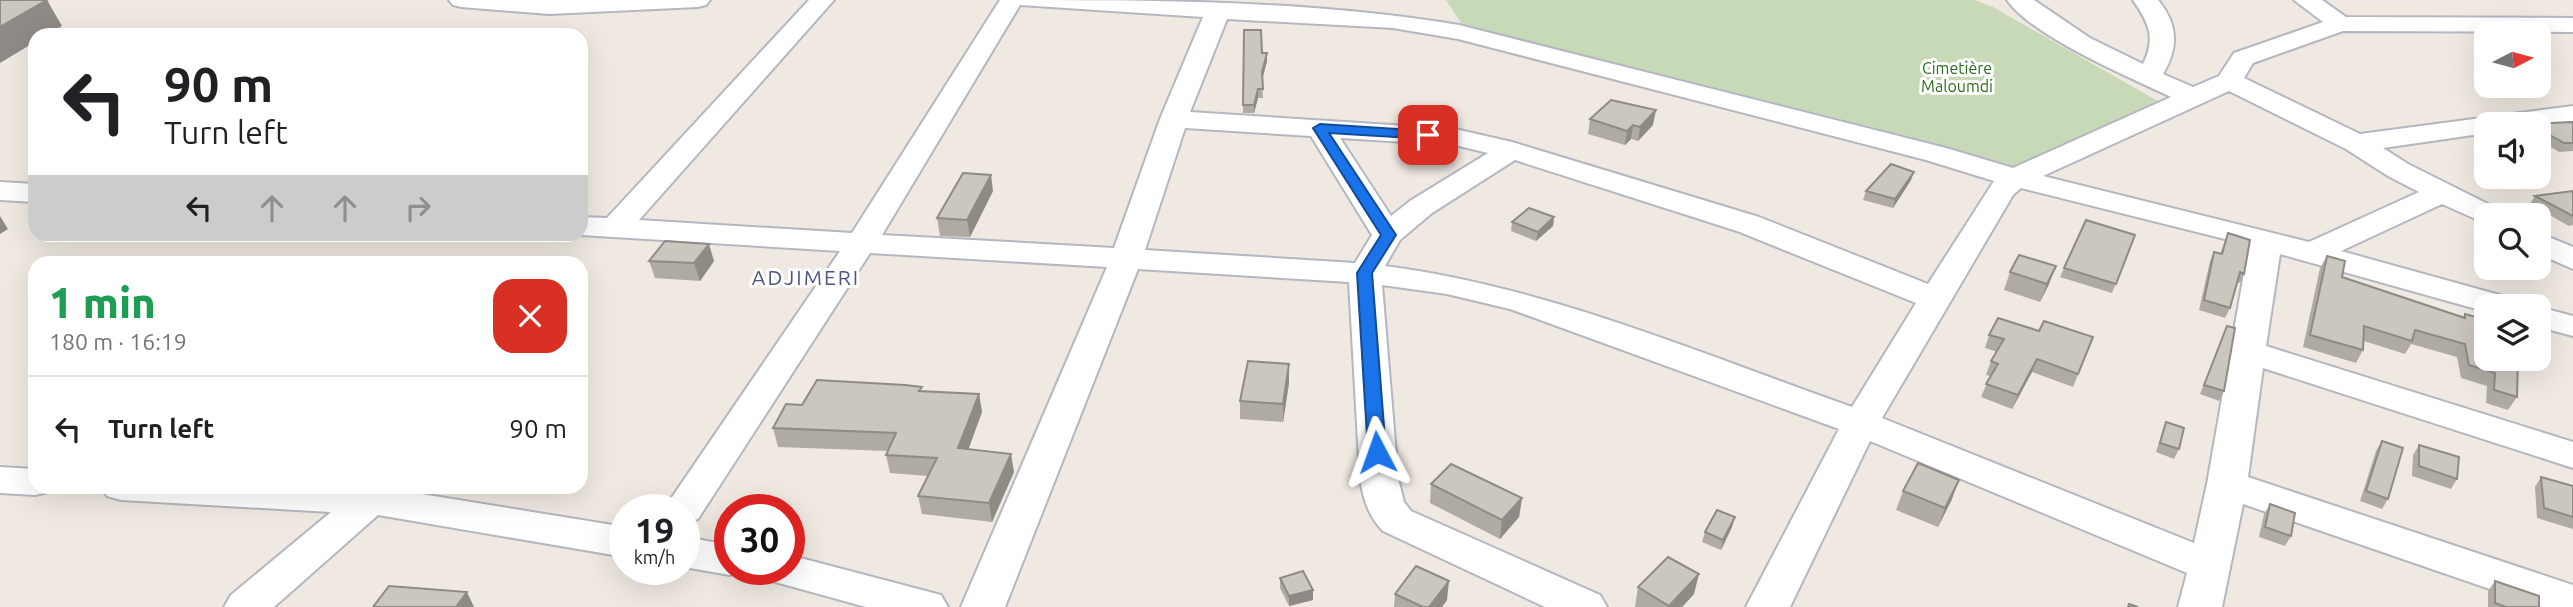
<!DOCTYPE html>
<html lang="en">
<head>
<meta charset="utf-8">
<style>
	:root { --surface:#fff; --page:#f6f6f6; --text:#202124; --muted:#757577; --line:#e0e0e0 }
	body { margin:0; font-family:Ubuntu,sans-serif; background:var(--page); color:var(--text); height:100vh; display:flex; flex-direction:column; font-size:26px; white-space:nowrap }
	* { box-sizing:border-box; margin:0 }
	p { font-size:23px; color:var(--muted) }
	.icon { flex:none; width:38px; height:38px; fill:none; stroke:currentColor; stroke-width:2; stroke-linecap:round; stroke-linejoin:round }
	.map { position:relative; flex:1; overflow:hidden }
	.details { position:absolute; left:28px; top:256px; width:560px; height:238px; display:flex; flex-direction:column; background:var(--surface); border-radius:21px; box-shadow:0 7px 28px #0002 }
	.details>* { flex:none }
	.hud { position:absolute; left:28px; top:28px; width:560px; height:214px; border-radius:21px; box-shadow:0 7px 28px #0002; background:#fff; color:var(--text); overflow:hidden }
	.needle { width:46px; rotate:84deg }
	.buttons { position:absolute; left:2474px; top:21px; display:grid; gap:14px }
	.buttons a { display:grid; place-items:center; width:77px; height:77px; border-radius:14px; background:var(--surface); box-shadow:0 7px 28px #0002; font-size:35px }
	.speed { position:absolute; left:609px; top:494px; display:flex; gap:14px; font-size:35px; font-weight:700; text-align:center }
	.speed>* { display:grid; place-content:center; width:91px; height:91px; border-radius:50%; background:var(--surface); box-shadow:0 7px 28px #0002; line-height:1 }
	.speed small { font-size:18px; font-weight:400 }
	.speed .limit { border:10px solid #d22; background:#fff; color:#111 }
	.pin { position:absolute; display:grid; place-items:center; width:60px; height:60px; color:#fff; margin:-30px; border-radius:14px; box-shadow:0 4px 10px #0006 }
	.me { position:absolute; width:77px; margin:-38px; rotate:356deg; stroke-linejoin:round; filter:drop-shadow(0 0 5px #0008) }
	.turn { display:flex; align-items:center; gap:24px; height:147px; padding:0 21px; font-size:32px }
	.turn .icon { width:91px; height:91px; stroke-width:2.5 }
	.turn b { display:block; font-size:49px; line-height:60px }
	.lanes { display:flex; align-items:center; height:66px; padding:0 21px; background:#0003; justify-content:center; gap:35px; direction:ltr }
	.lanes .off { opacity:.35 }
	.round { display:grid; place-items:center; flex:none; width:74px; height:74px; border-radius:21px; background:var(--page) }
	.headline { display:flex; align-items:center; justify-content:space-between; height:119px; padding:0 21px }
	h1 { font-size:42px; font-weight:800; line-height:52px; color:#1e9e55 }
	ul { padding:0; list-style:none }
	li { display:flex; align-items:center; gap:21px; height:105px; padding:0 21px; border-top:2px solid var(--line) }
	li div { flex:1 }
	li b { display:block; font-size:26px }
	li em { font-style:normal }
	.map>svg:first-child { display:block }
</style>
</head>
<body>
<div class="map">
<svg width="2573" height="607" viewBox="0 0 2573 607">
	<rect width="100%" height="100%" fill="#efe9e1"/>
	<!-- cemetery -->
	<path fill="#c8d9b8" d="M1446 0H1974L1993 7 2177 112 2014 172 1465 29Z"/>
	<g fill="none" stroke-linecap="round" stroke-linejoin="round">
		<defs>
			<g id="minor">
				<path d="M449 0H710L706 5 698 7 549 14 461 7 453 5Z"/>
				<path d="M809 0H834L639 220 852 233 1000 0C1153 0 1308 0 1459 25L1946 148 2013 168 2171 97C2129 77 2033 37 2007 0H2034L2090 38 2143 64C2156 38 2149 23 2133 0H2158C2178 24 2179 47 2163 74L2193 87 2219 76 2234 53 2323 22 2294 0H2322L2346 17 2573 18V32L2343 31 2253 63 2244 78 2360 134 2573 106V122L2539 127V124H2487V133L2383 148 2408 164 2498 209 2502 215H2487V224L2442 204 2341 251 2514 299 2518 306H2487V312L2280 254 2266 346 2573 442V468L2263 368 2248 477 2573 585V607H2542L2243 504 2222 607H2178L2187 573 1870 441 1790 607H1746L1839 429 1510 309 1447 294 1382 285 1398 478 1404 502 1411 511 1600 595 1607 607H1545L1383 531C1368 516 1363 498 1360 478L1349 282 1138 269 1005 607H961L1107 267 870 253 698 519 684 523V509H664L840 251 581 235 578 234H581V217L607 218ZM1020 5 1203 17 1160 119 1114 248 882 235ZM1227 19 1393 28 1458 39 1926 160 1994 181 1928 284 1759 217 1512 142 1455 129 1190 112ZM2229 91 2346 149 2388 176 2419 192 2309 242 2043 176ZM1185 128 1311 136 1372 235 1355 263 1145 250ZM1340 138 1455 145 1488 153 1410 201 1391 216ZM1515 160 1737 231 1916 303 1852 407C1699 353 1547 287 1385 266L1400 240 1432 213ZM2021 188 2249 245 2207 484 2194 543 1882 418 2013 195Z"/>
				<path d="M0 182 35 184V202L0 200Z"/>
				<path d="M2539 233 2573 247V269L2539 254Z"/>
				<path d="M2539 307 2573 316V336L2539 327Z"/>
				<path d="M0 467 35 469V486H52L49 492 35 495 0 493Z"/>
				<path d="M102 486H372L625 527V557L378 515 274 607H224L231 595 331 512 121 500 107 496Z"/>
				<path d="M684 537 730 545V569H746L730 575 684 567Z"/>
				<path d="M789 555 941 595 948 607H866L768 580 762 569H789Z"/>
			</g>
		</defs>
		<!-- minor casing -->
		<use href="#minor" stroke="#b4b7c1" stroke-width="4"/>
		<!-- minor -->
		<use href="#minor" fill="#fff" fill-rule="evenodd"/>
	</g>
	<!-- wall -->
	<g fill="#afaba4">
		<path d="M1244 30 1262 53H1267V61L1262 80 1263 98H1258L1254 113H1243Z"/>
		<path d="M1590 119 1653 125 1638 141 1631 139 1625 145 1588 134Z"/>
		<path d="M2573 122V151L2559 152 2539 140V124Z"/>
		<path d="M1911 180 1893 208 1863 200 1866 191Z"/>
		<path d="M993 191 970 237 940 236 937 218Z"/>
		<path d="M2573 191V225L2569 226 2530 204 2535 196Z"/>
		<path d="M1554 217 1553 226 1536 241 1511 231 1512 222Z"/>
		<path d="M2228 233 2244 274 2240 283 2237 282 2230 308 2225 318 2199 310 2210 261 2214 252 2220 254Z"/>
		<path d="M2135 235 2112 293 2060 277 2064 268Z"/>
		<path d="M2327 256 2342 277 2463 317 2465 314 2517 397 2508 410 2486 403 2487 386 2461 378 2457 357 2411 344 2405 354 2364 341 2363 350 2356 363 2303 347 2320 268Z"/>
		<path d="M649 261H714L700 281 655 278Z"/>
		<path d="M2010 272 2049 284 2040 302 2004 290Z"/>
		<path d="M2227 326 2224 391 2219 401 2200 394Z"/>
		<path d="M2039 331 2093 337 2073 387 2032 372 2012 409 1981 397 1990 376 1986 375 1991 361 1997 352 1985 348 1989 335Z"/>
		<path d="M1289 383 1283 422 1240 419V401Z"/>
		<path d="M923 392 979 394 982 412 968 449 1014 472 992 522 922 514 918 496 928 476 890 473 886 455 888 451 778 447 773 428 802 405Z"/>
		<path d="M2166 422 2179 449 2174 459 2156 452 2162 432Z"/>
		<path d="M2382 441 2388 499 2382 509 2360 501 2376 451Z"/>
		<path d="M2419 445 2457 479 2451 489 2412 476 2413 455Z"/>
		<path d="M2541 477 2573 486V529L2537 518 2535 487Z"/>
		<path d="M1431 484 1522 498 1519 517 1500 539 1430 503Z"/>
		<path d="M1903 491 1952 499 1938 527 1896 510Z"/>
		<path d="M2270 504 2291 536 2285 546 2259 537 2264 514Z"/>
		<path d="M1732 527 1721 550 1702 542 1705 532Z"/>
		<path d="M1280 578 1313 600 1289 606 1280 588Z"/>
		<path d="M2495 581 2539 607H2488V591Z"/>
		<path d="M1638 587 1694 594 1682 607H1635Z"/>
		<path d="M1395 594 1447 600 1442 607H1394Z"/>
	</g>
	<!-- shaded-wall -->
	<g fill="#8e8b86">
		<path d="M47 0 62 26 46 35H35V42L0 63V27Z"/>
		<path d="M1267 53V61L1262 80V72Z"/>
		<path d="M1258 89V98L1254 113V105Z"/>
		<path d="M1656 110 1653 125 1638 141 1640 127Z"/>
		<path d="M1633 125 1631 139 1625 145 1627 131Z"/>
		<path d="M1914 172 1911 180 1893 208 1895 199Z"/>
		<path d="M991 175 993 191 970 237 967 220Z"/>
		<path d="M0 216 8 229 0 234Z"/>
		<path d="M1554 217 1553 226 1536 241 1538 232Z"/>
		<path d="M709 244 714 261 700 281 694 263Z"/>
		<path d="M2056 266 2049 284 2040 302 2047 284Z"/>
		<path d="M2037 359 2032 372 2012 409 2018 395Z"/>
		<path d="M1289 364V383L1283 422V404Z"/>
		<path d="M979 394 982 412 962 467 958 448Z"/>
		<path d="M1011 454 1014 472 992 522 989 503Z"/>
		<path d="M1959 480 1952 499 1938 527 1945 508Z"/>
		<path d="M1522 498 1519 517 1500 539 1502 520Z"/>
		<path d="M1735 517 1732 527 1721 550 1723 540Z"/>
		<path d="M1699 574 1694 594 1682 607H1669Z"/>
		<path d="M1449 581 1447 600 1442 607H1429Z"/>
		<path d="M1313 590V600L1289 606V596Z"/>
		<path d="M467 592 474 607H456Z"/>
	</g>
	<!-- building -->
	<g fill="#cbc7bf" stroke="#8e8b86" stroke-width="2">
		<path d="M0 0H47L0 27Z"/>
		<path d="M1244 30H1261L1262 53H1267L1262 72 1263 89H1258L1254 105H1243Z"/>
		<path d="M1611 100 1656 110 1640 127 1633 125 1627 131 1590 119Z"/>
		<path d="M2573 122V143H2564L2539 129V124H2531Z"/>
		<path d="M1891 164 1914 172 1895 199 1866 191Z"/>
		<path d="M963 173 991 175 967 220 937 218Z"/>
		<path d="M2573 191V216L2535 196Z"/>
		<path d="M1529 208 1554 217 1538 232 1512 222Z"/>
		<path d="M2086 220 2135 235 2116 284 2064 268Z"/>
		<path d="M2228 233 2250 240 2244 274 2240 272 2230 308 2204 300 2214 252 2222 254Z"/>
		<path d="M665 241 709 244 694 263 649 261Z"/>
		<path d="M2019 255 2056 266 2047 284 2010 272Z"/>
		<path d="M2327 256 2345 261 2342 277 2465 318V314L2487 320V359H2518L2517 397 2494 390 2495 373 2469 365 2465 344 2415 330 2412 341 2364 326 2363 350 2310 335Z"/>
		<path d="M1998 318 2039 331 2044 321 2093 337 2078 374 2037 359 2018 395 1986 384 1998 364 1991 361 2004 339 1989 335Z"/>
		<path d="M2227 326 2235 328 2224 391 2204 385Z"/>
		<path d="M1248 361 1289 364 1283 404 1240 401Z"/>
		<path d="M817 380 905 385 922 387 919 391 979 394 958 448 1011 454 989 503 918 496 937 458 886 455 896 433 773 428 786 404 802 405Z"/>
		<path d="M2166 422 2184 428 2179 449 2160 443Z"/>
		<path d="M2382 441 2403 448 2388 499 2366 491Z"/>
		<path d="M2419 445 2459 457 2457 479 2419 466Z"/>
		<path d="M1918 463 1959 480 1945 508 1903 491Z"/>
		<path d="M1451 464 1522 498 1502 520 1431 484Z"/>
		<path d="M2541 477 2573 486V517L2544 508Z"/>
		<path d="M2270 504 2295 513 2291 536 2265 527Z"/>
		<path d="M1717 510 1735 517 1723 540 1705 532Z"/>
		<path d="M1668 557 1699 574 1669 606 1638 587Z"/>
		<path d="M1416 566 1449 581 1429 607H1423L1395 594Z"/>
		<path d="M1303 571 1313 590 1289 596 1280 578Z"/>
		<path d="M2495 581 2539 596V607H2506L2495 603Z"/>
		<path d="M389 586 467 592 456 607H373Z"/>
		<path d="M2129 604 2138 607H2128Z"/>
	</g>
	<!-- route -->
	<path fill="#1a73e8" stroke="#114b97" stroke-width="2" d="M1320 124 1428 131 1435 135 1428 139 1329 133 1396 235 1372 273 1386 452 1384 457H1371L1368 452 1357 273 1381 235 1313 128Z"/>
	<g text-anchor="middle" dominant-baseline="central" stroke-width="6" stroke-linejoin="round" paint-order="stroke">
		<!-- far-park labels -->
		<g font-size="16" fill="#2c6e1b" stroke="#fff">
			<text x="1957" y="68">Cimetière<tspan x="1957" dy="18">Maloumdi</tspan></text>
		</g>
		<!-- neighbourhood labels -->
		<g font-size="21" letter-spacing="2" fill="#4d5680" stroke="#fff">
			<text x="806" y="277">ADJIMERI</text>
		</g>
	</g>
</svg>
<div class="buttons">
<a><svg class="needle" viewBox="-14 -14 28 28"><path d="M0-13l5 13h-10z" fill="#e53935"/><path d="M0 13l5-13h-10z" fill="#757577"/></svg></a>
<a><svg class="icon" aria-label="sound" viewBox="0 0 24 24"><path d="M4 9h4l5-4v14l-5-4H4zM17 9q2 3 0 6"/></svg></a>
<a><svg class="icon" aria-label="search" viewBox="0 0 24 24"><circle cx="10" cy="10" r="6"/><path d="M15 15l6 6"/></svg></a>
<a><svg class="icon" aria-label="layers" viewBox="0 0 24 24"><path d="M12 4l9 5-9 5-9-5zM3 14l9 5 9-5"/></svg></a>
</div>
<div class="speed"><div>19<small>km/h</small></div><div class="limit">30</div></div>
<div class="pin" style="left:1428px;top:135px;background:#d93025"><svg class="icon" aria-label="arrive" viewBox="0 0 24 24"><path d="M6 21V4h12l-3 4 3 4H6"/></svg></div>
<svg class="me" style="left:1377px;top:452px" viewBox="-20 -20 40 40"><path d="M0-17L14 15 0 8-14 15z" fill="#1a73e8" stroke="#fff" stroke-width="4"/></svg>
<div class="hud">
<div class="turn"><svg class="icon" aria-label="left" viewBox="0 0 24 24"><path d="M17 20v-9H6M10 6l-5 5 5 5"/></svg><div><b>90 m</b>Turn left</div></div>
<div class="lanes"><svg class="icon" aria-label="left" viewBox="0 0 24 24"><path d="M17 20v-9H6M10 6l-5 5 5 5"/></svg><svg class="icon off" aria-label="ahead" viewBox="0 0 24 24"><path d="M12 20V5M6 11l6-6 6 6"/></svg><svg class="icon off" aria-label="ahead" viewBox="0 0 24 24"><path d="M12 20V5M6 11l6-6 6 6"/></svg><svg class="icon off" aria-label="right" viewBox="0 0 24 24"><path d="M7 20v-9h11M14 6l5 5-5 5"/></svg></div>
</div>
<section class="details">
<div class="headline"><div><h1>1 min</h1><p>180 m · 16:19</p></div><a class="round" style="background:#d93025;color:#fff"><svg class="icon" aria-label="close" viewBox="0 0 24 24"><path d="M6 6l12 12M18 6L6 18"/></svg></a></div>
<ul>
<li><svg class="icon" aria-label="left" viewBox="0 0 24 24"><path d="M17 20v-9H6M10 6l-5 5 5 5"/></svg><div><b>Turn left</b></div><em>90 m</em></li>
</ul>
</section>
</div>
</body>
</html>
